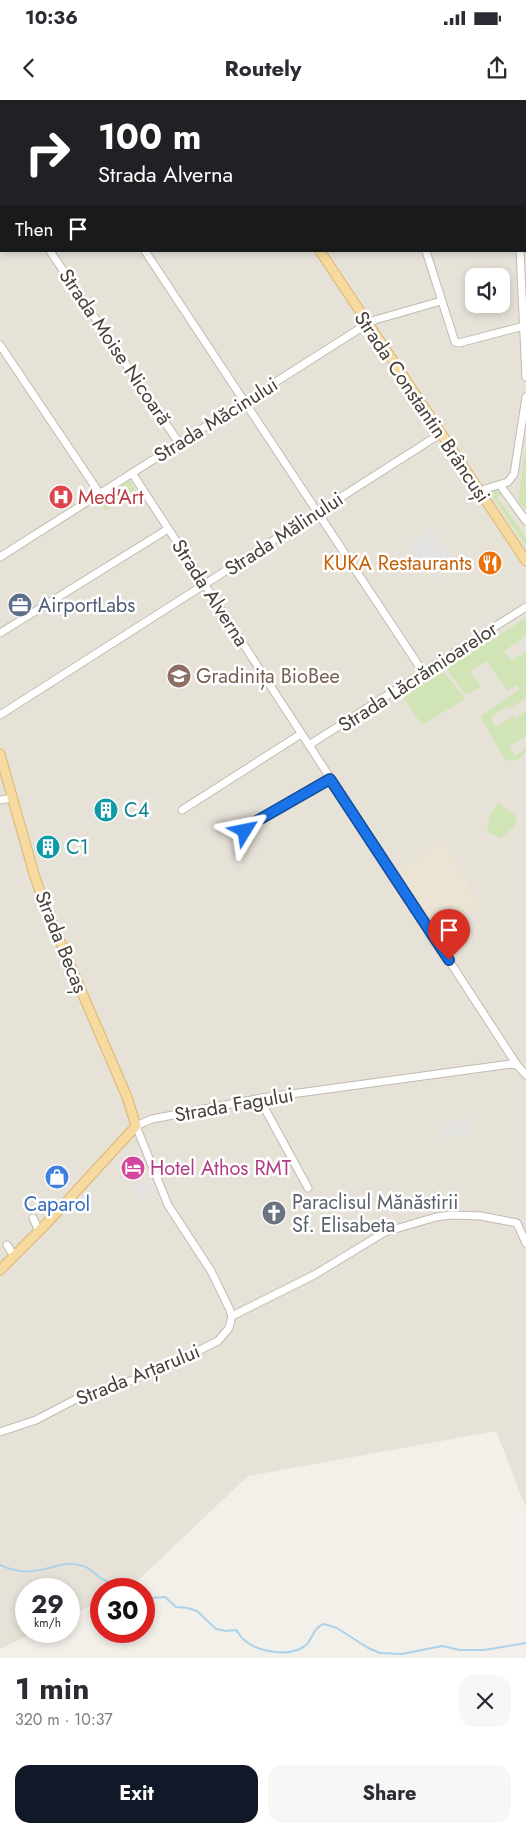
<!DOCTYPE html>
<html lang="en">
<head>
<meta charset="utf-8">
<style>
	:root { --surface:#fff; --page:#f7f7f7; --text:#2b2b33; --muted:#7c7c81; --accent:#111827 }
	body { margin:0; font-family:Jost,sans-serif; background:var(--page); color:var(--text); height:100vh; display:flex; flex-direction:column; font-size:19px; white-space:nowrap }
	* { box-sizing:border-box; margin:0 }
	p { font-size:16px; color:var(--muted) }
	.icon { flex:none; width:28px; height:28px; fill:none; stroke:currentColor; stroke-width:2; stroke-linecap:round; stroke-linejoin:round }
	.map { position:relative; height:1558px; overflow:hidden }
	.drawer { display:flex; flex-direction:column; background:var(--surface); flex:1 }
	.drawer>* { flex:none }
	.top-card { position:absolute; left:0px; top:0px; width:526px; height:152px; box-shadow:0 2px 8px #0003; background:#202124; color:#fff; overflow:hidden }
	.tools { position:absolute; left:465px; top:168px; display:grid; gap:10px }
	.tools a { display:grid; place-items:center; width:45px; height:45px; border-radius:10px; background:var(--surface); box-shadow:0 2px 8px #0003; font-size:25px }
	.speed { position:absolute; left:15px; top:1478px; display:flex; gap:10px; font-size:25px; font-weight:700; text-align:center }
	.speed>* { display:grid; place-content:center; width:65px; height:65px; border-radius:50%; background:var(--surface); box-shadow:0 2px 8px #0003; line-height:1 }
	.speed small { font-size:12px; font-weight:400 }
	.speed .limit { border:8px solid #d22; background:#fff; color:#111 }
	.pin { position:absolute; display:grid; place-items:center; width:42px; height:42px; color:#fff; margin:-51px -21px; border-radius:50% 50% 50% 0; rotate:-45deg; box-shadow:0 0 5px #0007 }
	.pin .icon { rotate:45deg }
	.me { position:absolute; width:55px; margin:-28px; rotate:55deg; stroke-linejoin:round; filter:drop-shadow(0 0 4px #0008) }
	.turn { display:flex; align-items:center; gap:18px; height:105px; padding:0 15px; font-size:22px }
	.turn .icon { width:65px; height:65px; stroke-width:2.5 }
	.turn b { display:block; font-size:35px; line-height:42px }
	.then { display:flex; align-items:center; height:48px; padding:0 15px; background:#0003; gap:10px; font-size:19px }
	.round { display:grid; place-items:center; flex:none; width:52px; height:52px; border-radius:15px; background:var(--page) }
	.head { display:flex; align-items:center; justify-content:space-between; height:85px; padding:0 15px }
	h1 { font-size:30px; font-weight:700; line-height:38px }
	.button { display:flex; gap:10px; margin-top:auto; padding:10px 15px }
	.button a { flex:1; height:58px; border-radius:15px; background:var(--accent); color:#fff; font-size:20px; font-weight:700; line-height:58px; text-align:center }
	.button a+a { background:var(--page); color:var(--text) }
	.status { display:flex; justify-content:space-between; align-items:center; height:35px; padding:0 25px; background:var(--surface); direction:ltr }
	.status svg { height:14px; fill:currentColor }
	header { display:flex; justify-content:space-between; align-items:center; height:65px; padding:0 15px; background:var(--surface); font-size:22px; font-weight:700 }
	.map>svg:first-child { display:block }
</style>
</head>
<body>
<div class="status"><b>10:36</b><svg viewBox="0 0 49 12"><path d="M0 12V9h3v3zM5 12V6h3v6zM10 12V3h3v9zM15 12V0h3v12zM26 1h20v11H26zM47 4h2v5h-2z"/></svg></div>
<header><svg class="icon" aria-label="back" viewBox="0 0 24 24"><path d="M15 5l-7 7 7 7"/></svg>Routely<svg class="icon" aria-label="share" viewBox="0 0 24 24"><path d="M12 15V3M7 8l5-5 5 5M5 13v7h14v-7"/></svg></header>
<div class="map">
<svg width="526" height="1558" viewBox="0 0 526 1558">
	<rect width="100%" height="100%" fill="#f3f0e9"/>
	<!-- residential -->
	<path fill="#e7e2d8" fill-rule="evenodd" d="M0 0H526V1408L496 1331 248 1376 130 1488 101 1489V1501L69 1516V1489H26V1531H37L0 1549ZM1 1H525V151H1ZM474 176H501V204H474Z"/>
	<!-- education -->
	<path fill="#ebe4d4" d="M444 741 481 806 439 835 399 770Z"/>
	<!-- green -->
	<g fill="#d1e4b5">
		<path d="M526 346V411L518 401Z"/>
		<path d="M129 380 136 390 106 411 99 401Z"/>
		<path d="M494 389 502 394 497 397 526 437V446L489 392Z"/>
		<path d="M526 518V536L504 551 511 561 526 551V598L509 609 507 606 490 618 496 627 513 616 514 619 526 611V636L509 646 515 656 526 649V653L517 660 509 661 504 658 480 616 519 590 516 585 507 591 487 561 470 571 481 587 466 595 446 568Z"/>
		<path d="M444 572 465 599 422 625 401 594 435 573 437 576Z"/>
		<path d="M498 703 516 716 515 725 501 738 487 732 489 717Z"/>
	</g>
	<!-- parking -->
	<g fill="#e5e3e1">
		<path d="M431 428 456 464 434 479 409 444Z"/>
		<path d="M467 1019 469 1034 445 1037 443 1023Z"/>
		<path d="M152 1078 157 1088 137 1099 131 1088Z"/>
	</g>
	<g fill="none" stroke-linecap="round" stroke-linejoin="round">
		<!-- stream -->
		<g stroke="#abd3eb" stroke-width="2">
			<path d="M0 1465C18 1473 29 1473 49 1468 57 1466 64 1463 72 1464 92 1465 91 1474 106 1481 114 1485 123 1484 132 1489"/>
			<path d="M144 1496 151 1498 165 1497 176 1507 188 1508 197 1511 216 1529 226 1531 236 1530C239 1533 240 1536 243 1539 258 1553 293 1558 307 1544 313 1537 314 1527 324 1524L337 1528 368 1548 380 1553 402 1554 442 1546 460 1550H484L526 1543"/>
		</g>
		<defs>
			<g id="minor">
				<path d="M43 0 44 1"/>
				<path d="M247 0V1"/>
				<path d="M497 0V1"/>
				<path d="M65 1 67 0"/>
				<path d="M385 1 391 0"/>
				<path d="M0 73 1 75"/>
				<path d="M0 95H1"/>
				<path d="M525 145H526"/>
				<path d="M50 151 179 343"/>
				<path d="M145 151 423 572"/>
				<path d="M426 151 455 242 459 243 524 226"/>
				<path d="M520 151 526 277"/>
				<path d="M0 245 100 394"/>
				<path d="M132 373 517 965 526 975"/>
				<path d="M500 385 526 421"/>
				<path d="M481 395 485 389 508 382 514 374 526 297"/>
				<path d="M0 457 367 224 375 220 441 201"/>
				<path d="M0 533 168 429"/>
				<path d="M0 615 440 334"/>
				<path d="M309 645 526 507"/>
				<path d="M0 700 13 698"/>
				<path d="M182 710 301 634"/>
				<path d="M249 740 245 731 248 726 330 679"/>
				<path d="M262 998 264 1007 308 1088"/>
				<path d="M33 1118 39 1131"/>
				<path d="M7 1145 14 1156"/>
				<path d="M232 1216 314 1175 385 1132 436 1117 451 1115 481 1116 517 1123 526 1143"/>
				<path d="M0 1332 36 1320 78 1298 133 1280 188 1256 218 1241 229 1228 232 1216 229 1208 211 1171 168 1105 136 1026 152 1019 262 998 511 964 517 965"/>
			</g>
			<g id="major">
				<path d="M220 0 221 1"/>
				<path d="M320 151 526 461"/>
				<path d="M0 654 34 774 46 809 127 997 136 1026 47 1123 0 1170"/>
			</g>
		</defs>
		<!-- minor casing -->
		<use href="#minor" stroke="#c1baaf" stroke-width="9"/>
		<!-- major casing -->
		<use href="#major" stroke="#dbb670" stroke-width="11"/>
		<!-- minor -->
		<use href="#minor" stroke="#fff" stroke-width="7"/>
		<!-- major -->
		<use href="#major" stroke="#f7da9f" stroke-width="9"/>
	</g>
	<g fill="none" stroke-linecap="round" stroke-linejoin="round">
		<defs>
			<path id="route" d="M245 731 248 726 330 679 449 860"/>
		</defs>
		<!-- route casing -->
		<use href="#route" stroke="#114b97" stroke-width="12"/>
		<!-- route -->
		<use href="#route" stroke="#1a73e8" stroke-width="9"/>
	</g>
	<!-- icons -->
	<defs>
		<symbol id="hospital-disc" viewBox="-11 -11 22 22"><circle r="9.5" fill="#e0444e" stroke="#fff"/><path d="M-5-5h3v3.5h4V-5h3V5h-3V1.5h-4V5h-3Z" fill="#fff"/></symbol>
		<symbol id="restaurant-disc" viewBox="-11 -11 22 22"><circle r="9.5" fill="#e8710a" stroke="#fff"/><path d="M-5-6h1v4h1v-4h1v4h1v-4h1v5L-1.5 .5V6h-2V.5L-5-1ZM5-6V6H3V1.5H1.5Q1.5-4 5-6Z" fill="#fff"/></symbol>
		<symbol id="office-disc" viewBox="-11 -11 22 22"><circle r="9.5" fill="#5c6f8a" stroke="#fff"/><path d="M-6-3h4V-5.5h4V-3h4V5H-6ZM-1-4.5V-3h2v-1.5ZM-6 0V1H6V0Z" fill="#fff"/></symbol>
		<symbol id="school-disc" viewBox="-11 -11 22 22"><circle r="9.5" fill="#8d6e63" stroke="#fff"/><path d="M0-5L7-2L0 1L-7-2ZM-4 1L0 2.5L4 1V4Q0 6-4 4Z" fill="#fff"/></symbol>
		<symbol id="building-disc" viewBox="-11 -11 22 22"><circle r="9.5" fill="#0f9aa8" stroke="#fff"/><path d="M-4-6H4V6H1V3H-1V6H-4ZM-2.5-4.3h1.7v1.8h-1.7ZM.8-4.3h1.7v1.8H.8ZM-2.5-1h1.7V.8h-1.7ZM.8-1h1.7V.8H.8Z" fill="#fff"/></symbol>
		<symbol id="hotel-disc" viewBox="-11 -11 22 22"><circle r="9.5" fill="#d1479c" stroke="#fff"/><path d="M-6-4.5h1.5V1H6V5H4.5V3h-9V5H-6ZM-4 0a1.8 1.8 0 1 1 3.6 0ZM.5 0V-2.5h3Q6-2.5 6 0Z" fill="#fff"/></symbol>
		<symbol id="shop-disc" viewBox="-11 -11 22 22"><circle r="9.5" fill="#3f7fe0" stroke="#fff"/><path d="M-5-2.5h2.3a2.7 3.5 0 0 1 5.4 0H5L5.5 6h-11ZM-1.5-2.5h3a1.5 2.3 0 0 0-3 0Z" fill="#fff"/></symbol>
		<symbol id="church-disc" viewBox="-11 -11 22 22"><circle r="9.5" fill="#6b7280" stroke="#fff"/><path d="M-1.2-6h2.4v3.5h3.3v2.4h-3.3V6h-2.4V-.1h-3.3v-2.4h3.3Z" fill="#fff"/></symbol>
	</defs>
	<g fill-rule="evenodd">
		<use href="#hospital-disc" x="47" y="383" width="28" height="28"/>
		<use href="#restaurant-disc" x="476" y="449" width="28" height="28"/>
		<use href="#office-disc" x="6" y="491" width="28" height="28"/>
		<use href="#school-disc" x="165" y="562" width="28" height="28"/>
		<use href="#building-disc" x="92" y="696" width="28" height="28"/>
		<use href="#building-disc" x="34" y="733" width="28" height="28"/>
		<use href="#hotel-disc" x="119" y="1054" width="28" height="28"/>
		<use href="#shop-disc" x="43" y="1063" width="28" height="28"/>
		<use href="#church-disc" x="260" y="1099" width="28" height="28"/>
	</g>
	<g text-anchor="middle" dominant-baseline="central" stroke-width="5" stroke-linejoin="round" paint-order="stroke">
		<!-- street labels -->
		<g font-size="20" fill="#474038" stroke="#fff">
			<text transform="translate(115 247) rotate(56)">Strada Moise Nicoară</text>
			<text transform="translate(422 307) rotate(56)">Strada Constantin Brâncuși</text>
			<text transform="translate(216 320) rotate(-32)">Strada Măcinului</text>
			<text transform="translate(284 434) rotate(-33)">Strada Mălinului</text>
			<text transform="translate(210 493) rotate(57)">Strada Alverna</text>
			<text transform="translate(418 577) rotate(-33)">Strada Lăcrămioarelor</text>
			<text transform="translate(61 842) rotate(68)">Strada Becaș</text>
			<text transform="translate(234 1005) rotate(-10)">Strada Fagului</text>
			<text transform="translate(138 1275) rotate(-22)">Strada Arțarului</text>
		</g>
		<!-- health labels -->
		<g font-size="20" fill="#be3a42" stroke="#fff" text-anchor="start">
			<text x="78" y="397">Med'Art</text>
		</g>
		<!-- food labels -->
		<g font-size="20" fill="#c56008" stroke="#fff" text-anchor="end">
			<text x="472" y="463">KUKA Restaurants</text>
		</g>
		<!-- service labels -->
		<g font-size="20" fill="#4e5e75" stroke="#fff" text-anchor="start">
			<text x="38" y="505">AirportLabs</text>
		</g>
		<!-- education labels -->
		<g font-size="20" fill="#785e54" stroke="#fff" text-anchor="start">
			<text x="196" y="576">Gradinița BioBee</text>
		</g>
		<!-- culture labels -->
		<g font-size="20" fill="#0d838f" stroke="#fff" text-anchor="start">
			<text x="124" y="710">C4</text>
			<text x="66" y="747">C1</text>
		</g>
		<!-- hotel labels -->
		<g font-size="20" fill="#b23c85" stroke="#fff" text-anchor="start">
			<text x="150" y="1068">Hotel Athos RMT</text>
		</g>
		<!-- worship labels -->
		<g font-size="20" fill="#5b616d" stroke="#fff" text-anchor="start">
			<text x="292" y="1102">Paraclisul Mănăstirii<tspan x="292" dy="23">Sf. Elisabeta</tspan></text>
		</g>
		<!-- shop labels -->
		<g font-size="20" fill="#366cbe" stroke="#fff">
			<text x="57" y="1104">Caparol</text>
		</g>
	</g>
</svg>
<div class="tools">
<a><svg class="icon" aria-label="sound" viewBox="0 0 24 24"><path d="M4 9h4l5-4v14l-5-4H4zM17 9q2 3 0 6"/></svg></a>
</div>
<div class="speed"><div>29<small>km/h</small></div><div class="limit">30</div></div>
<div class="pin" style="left:449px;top:860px;background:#d93025"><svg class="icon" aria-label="arrive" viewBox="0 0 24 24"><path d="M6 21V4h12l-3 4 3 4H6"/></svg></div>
<svg class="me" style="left:245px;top:731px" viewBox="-20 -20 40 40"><path d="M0-17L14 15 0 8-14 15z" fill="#1a73e8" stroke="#fff" stroke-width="4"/></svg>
<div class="top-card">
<div class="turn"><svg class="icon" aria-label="right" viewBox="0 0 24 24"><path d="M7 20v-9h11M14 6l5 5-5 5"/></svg><div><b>100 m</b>Strada Alverna</div></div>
<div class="then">Then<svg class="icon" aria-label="arrive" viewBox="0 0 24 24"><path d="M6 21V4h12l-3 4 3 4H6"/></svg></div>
</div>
</div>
<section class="drawer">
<div class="head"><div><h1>1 min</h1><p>320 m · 10:37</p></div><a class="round"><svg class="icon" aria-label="close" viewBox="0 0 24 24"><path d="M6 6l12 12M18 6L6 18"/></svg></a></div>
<div class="button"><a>Exit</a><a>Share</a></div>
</section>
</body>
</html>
